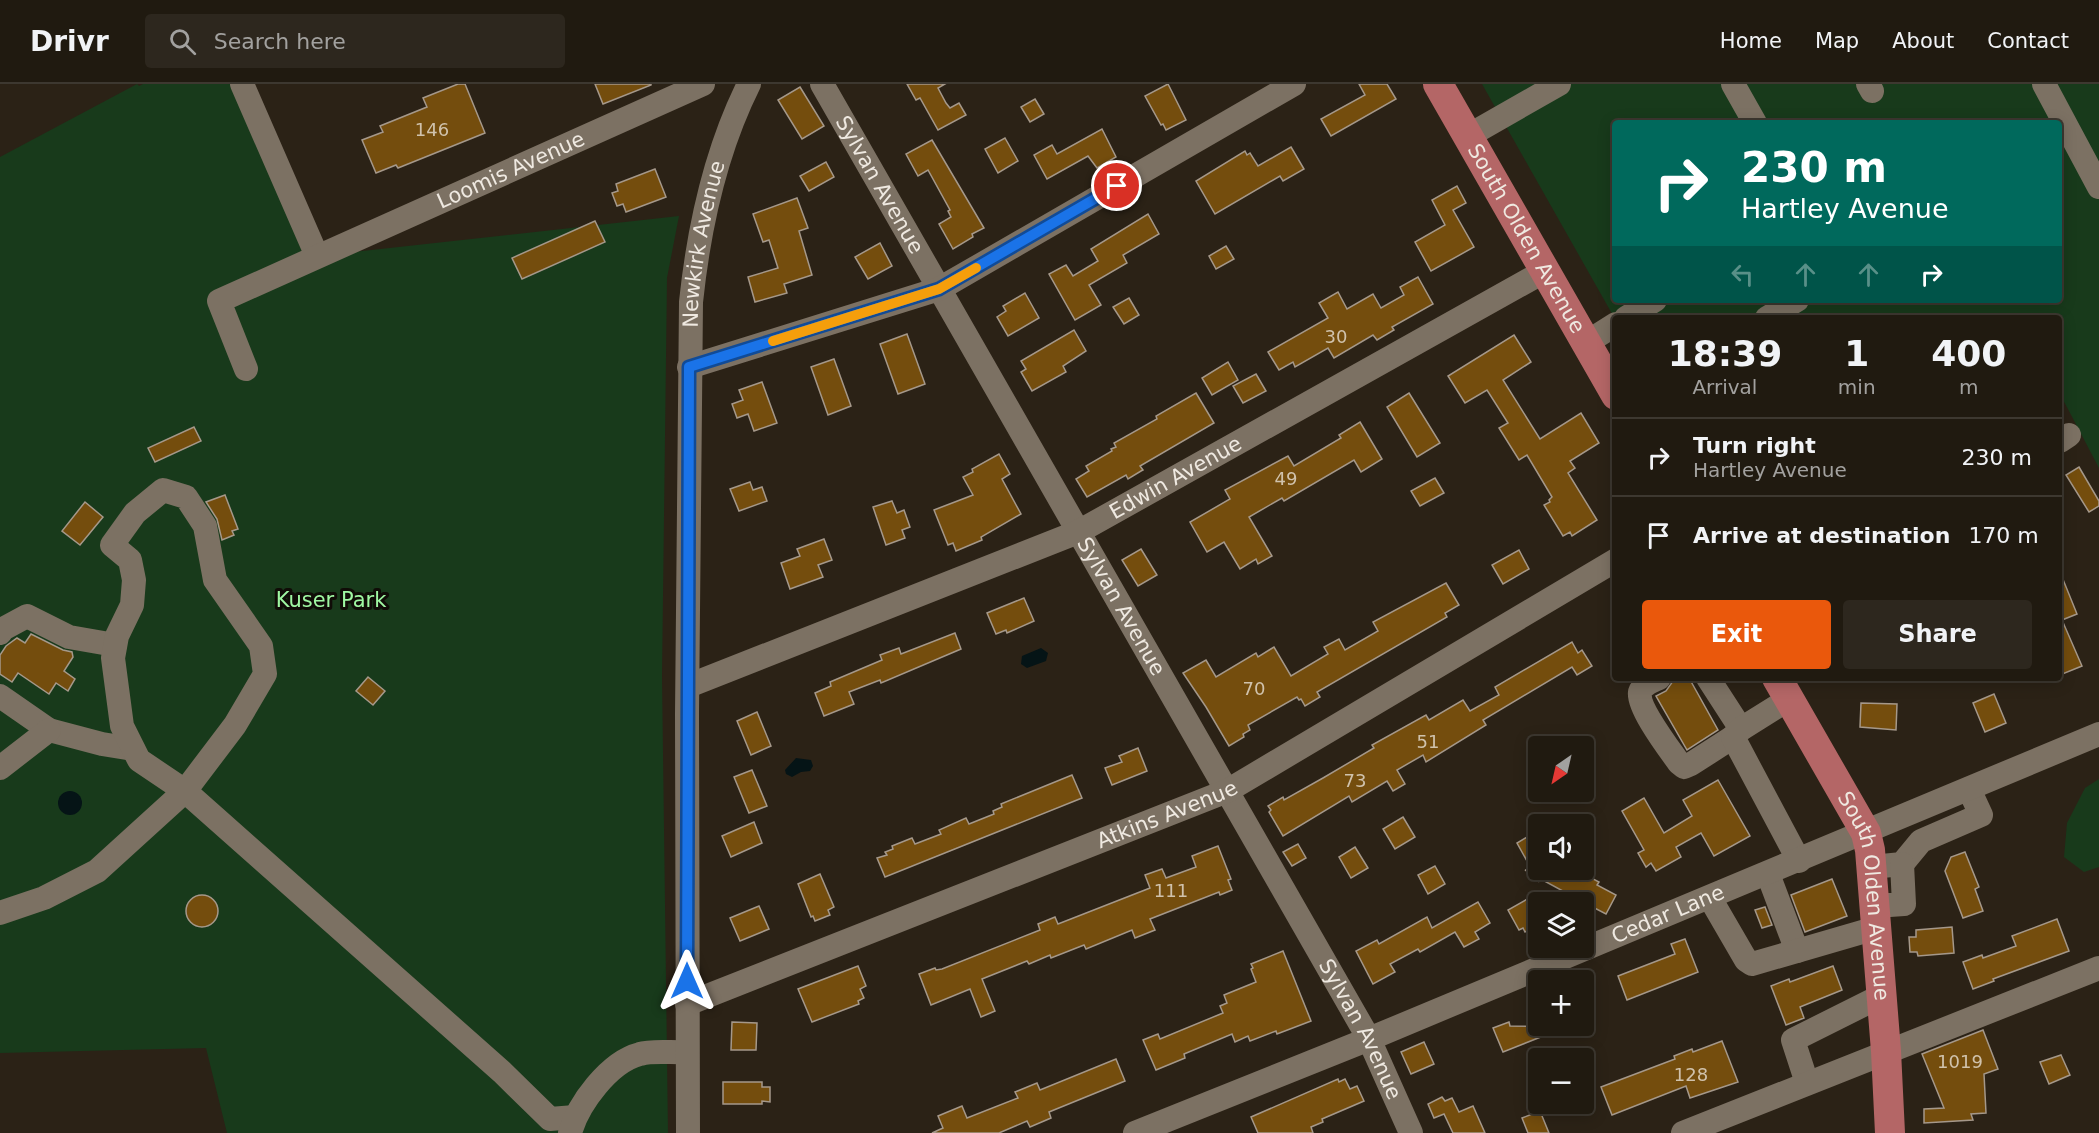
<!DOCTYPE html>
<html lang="en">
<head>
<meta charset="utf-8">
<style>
	:root { --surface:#201a10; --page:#2d271e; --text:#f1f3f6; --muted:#a2a19f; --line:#3d3830; --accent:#ea580c }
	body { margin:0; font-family:"DejaVu Sans",sans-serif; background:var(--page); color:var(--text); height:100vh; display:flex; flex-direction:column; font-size:22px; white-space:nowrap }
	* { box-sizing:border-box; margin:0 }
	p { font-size:20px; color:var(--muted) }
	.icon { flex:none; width:33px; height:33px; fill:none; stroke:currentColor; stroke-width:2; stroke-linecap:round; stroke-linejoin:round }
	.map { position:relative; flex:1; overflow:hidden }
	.sheet { position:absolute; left:1612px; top:231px; width:450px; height:366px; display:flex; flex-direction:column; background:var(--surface); border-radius:6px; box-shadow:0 3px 15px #0003,0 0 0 2px var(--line) }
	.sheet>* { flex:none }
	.guide { position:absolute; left:1612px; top:36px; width:450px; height:183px; border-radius:6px; box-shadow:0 3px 15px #0003,0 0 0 2px var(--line); background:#00695c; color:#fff; overflow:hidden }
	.needle { width:39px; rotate:214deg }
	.fabs { position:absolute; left:1528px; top:652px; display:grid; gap:12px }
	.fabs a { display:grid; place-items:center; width:66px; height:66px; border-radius:6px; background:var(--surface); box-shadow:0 3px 15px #0003,0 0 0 2px var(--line); font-size:30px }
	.pin { position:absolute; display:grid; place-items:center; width:51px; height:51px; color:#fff; margin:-26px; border:3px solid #fff; border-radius:50%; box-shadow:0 2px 6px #0007 }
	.me { position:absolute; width:66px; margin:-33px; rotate:0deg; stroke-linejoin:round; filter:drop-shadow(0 0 4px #0008) }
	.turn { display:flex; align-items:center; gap:21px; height:126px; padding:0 30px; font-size:27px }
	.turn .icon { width:78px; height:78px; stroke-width:2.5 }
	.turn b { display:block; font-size:42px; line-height:51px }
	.lanes { display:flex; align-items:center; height:57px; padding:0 30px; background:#0003; justify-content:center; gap:30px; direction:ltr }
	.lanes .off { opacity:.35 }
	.eta { display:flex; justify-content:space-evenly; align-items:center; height:102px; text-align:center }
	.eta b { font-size:36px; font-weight:800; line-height:42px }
	.action { display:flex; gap:12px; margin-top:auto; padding:12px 30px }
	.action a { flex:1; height:69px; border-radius:6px; background:var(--accent); color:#fff; font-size:24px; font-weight:800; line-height:69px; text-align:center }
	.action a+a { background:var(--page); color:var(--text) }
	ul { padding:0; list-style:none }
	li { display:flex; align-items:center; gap:18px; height:78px; padding:0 30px; border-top:2px solid var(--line) }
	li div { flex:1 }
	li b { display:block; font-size:22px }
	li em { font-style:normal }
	header { display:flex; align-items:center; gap:36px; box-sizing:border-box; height:84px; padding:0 30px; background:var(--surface); border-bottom:2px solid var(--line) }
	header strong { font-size:28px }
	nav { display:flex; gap:33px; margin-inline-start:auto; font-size:21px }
	.search { width:420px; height:54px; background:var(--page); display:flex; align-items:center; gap:15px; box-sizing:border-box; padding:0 21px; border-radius:6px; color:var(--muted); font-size:22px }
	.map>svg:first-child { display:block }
</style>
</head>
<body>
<header>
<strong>Drivr</strong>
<div class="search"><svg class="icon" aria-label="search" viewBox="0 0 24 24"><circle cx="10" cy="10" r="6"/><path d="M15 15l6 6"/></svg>Search here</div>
<nav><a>Home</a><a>Map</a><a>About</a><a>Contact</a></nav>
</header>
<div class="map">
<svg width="2099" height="1049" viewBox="0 0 2099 1049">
	<rect width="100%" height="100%" fill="#2b2216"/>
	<!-- green -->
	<g fill="#183a1b" fill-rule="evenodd">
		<path d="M137 0 139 2 143 0H242L317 172 679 132 667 194 662 592 668 1049H227L206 964 0 969V73Z"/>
		<path d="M1482 0H2099V384L2060 310V234L1615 235ZM1616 39H2060V216H1616Z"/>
		<path d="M2099 695V783L2084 788 2064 773 2067 739 2085 704Z"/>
	</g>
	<!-- water -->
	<g fill="#051416">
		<path d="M1041 564 1048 569 1046 577 1027 584 1021 580 1022 572Z"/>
		<path d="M796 674 811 676 813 682 810 687 801 688 792 693 786 690 785 686Z"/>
		<circle cx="70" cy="719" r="12"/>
	</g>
	<!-- building -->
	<g fill="#744d0d" stroke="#a5988a" stroke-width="1.5">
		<path d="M458 0H465L485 49 398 84 396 81 376 89 362 56 383 48 380 42 427 23 423 14Z"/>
		<path d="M595 0H651V1L603 20Z"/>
		<path d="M907 0H945L938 4 946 19 950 24 959 19 966 31 938 46 920 14 916 16Z"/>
		<path d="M1168 0 1186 36 1166 46 1163 40 1161 41 1145 12Z"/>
		<path d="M1359 0H1387L1396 15 1331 52 1321 35 1365 11Z"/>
		<path d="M800 3 824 42 802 55 778 16Z"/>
		<path d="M1035 15 1044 30 1030 38 1021 23Z"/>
		<path d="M1102 45 1116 73 1097 84 1088 72 1047 95 1034 71 1052 61 1057 70Z"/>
		<path d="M1005 54 1018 77 998 89 985 65Z"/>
		<path d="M932 56 984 144 972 150 973 153 953 165 939 140 951 133 948 127 950 126 928 86 918 92 906 70Z"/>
		<path d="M1291 63 1304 85 1283 97 1280 92 1215 130 1196 97 1245 67 1247 71 1250 69 1258 82Z"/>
		<path d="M826 78 834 93 809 107 800 92Z"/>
		<path d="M655 85 666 113 626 128 623 120 617 122 612 109 618 107 616 100Z"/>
		<path d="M1457 102 1466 119 1453 126 1474 163 1431 187 1415 158 1445 141 1432 116Z"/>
		<path d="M797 114 808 144 799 147 812 191 784 200 787 209 755 218 748 193 778 184 769 156 763 158 753 130Z"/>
		<path d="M1148 130 1159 150 1123 171 1127 179 1089 201 1101 221 1075 236 1049 190 1066 181 1073 192 1098 177 1091 165Z"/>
		<path d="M595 137 605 158 522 195 512 174Z"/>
		<path d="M880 159 892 182 868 195 855 173Z"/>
		<path d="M1226 162 1234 175 1216 185 1209 172Z"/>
		<path d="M1418 193 1433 220 1392 243 1394 246 1377 256 1373 251 1334 274 1328 264 1295 283 1293 278 1279 286 1268 268 1328 234 1319 219 1338 208 1347 225 1373 210 1381 224 1404 211 1400 203Z"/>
		<path d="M1025 209 1039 234 1008 252 997 233 1006 227 1003 222Z"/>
		<path d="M1129 214 1139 231 1124 240 1113 223Z"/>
		<path d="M1074 246 1086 267 1063 282 1066 288 1032 307 1021 288 1026 285 1021 277Z"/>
		<path d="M907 250 925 300 898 310 880 260Z"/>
		<path d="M1514 251 1531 278 1503 296 1540 355 1581 329 1599 359 1570 377 1575 384 1568 389 1597 436 1572 452 1570 448 1563 452 1544 421 1550 418 1549 416 1552 413 1527 371 1519 376 1499 344 1508 339 1487 306 1465 319 1448 292Z"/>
		<path d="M834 275 851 322 828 331 811 283Z"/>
		<path d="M1228 278 1238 296 1212 311 1202 294Z"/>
		<path d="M1256 290 1266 307 1243 319 1233 302Z"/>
		<path d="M762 298 777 339 754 347 748 330 737 334 732 320 743 316 739 306Z"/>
		<path d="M1196 309 1214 339 1140 382 1143 386 1141 387 1128 395 1126 391 1087 413 1076 395 1089 387 1086 382 1112 367 1111 365 1116 363 1114 359 1157 335 1156 332Z"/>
		<path d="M1409 309 1440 359 1417 373 1387 323Z"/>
		<path d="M1360 338 1382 375 1361 388 1354 376 1284 417 1282 414 1249 433 1272 472 1258 480 1256 475 1240 485 1224 458 1207 468 1190 438 1230 415 1225 406 1288 372 1294 382 1341 354 1339 351Z"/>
		<path d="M194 343 201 357 155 378 148 364Z"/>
		<path d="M999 370 1010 390 1002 395 1021 430 981 453 982 456 956 467 953 459 948 461 934 426 973 411 963 393 973 388 972 385Z"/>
		<path d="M2079 383 2099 417V422L2089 428 2066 391Z"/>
		<path d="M1435 394 1444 409 1420 422 1411 407Z"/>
		<path d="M750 398 753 406 762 403 767 417 739 427 730 405Z"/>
		<path d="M225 411 238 445 232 447 234 451 222 456 217 435 206 418Z"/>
		<path d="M892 417 897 429 904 426 910 443 902 446 905 454 886 461 873 423Z"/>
		<path d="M85 418 103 433 80 461 62 447Z"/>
		<path d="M824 455 832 476 818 481 823 493 790 505 781 479 800 472 797 465Z"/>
		<path d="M1141 465 1157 491 1138 502 1122 476Z"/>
		<path d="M1519 466 1529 485 1503 500 1492 481Z"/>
		<path d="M2060 488 2077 530 2062 536 2082 582 2060 591Z"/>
		<path d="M1446 499 1459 521 1445 529 1447 533 1317 608 1320 613 1305 622 1301 615 1299 616 1297 613 1248 641 1250 646 1243 650 1244 653 1229 662 1206 623 1183 589 1206 576 1216 593 1256 569 1258 573 1274 563 1291 592 1328 570 1324 563 1339 555 1345 566 1378 547 1373 538Z"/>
		<path d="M1024 514 1034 537 1007 549 1006 546 996 550 987 529Z"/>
		<path d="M955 549 961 565 881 599 880 596 849 608 854 620 824 632 815 609 831 602 830 598 882 576 880 571 899 564 901 570Z"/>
		<path d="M31 550 63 566 72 568 73 573 64 587 75 595 68 607 56 599 49 610 18 589 12 598 0 590V571L6 562 17 554 25 559Z"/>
		<path d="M1572 558 1578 569 1582 566 1592 582 1577 591 1572 583 1483 636 1486 641 1426 678 1423 671 1397 686 1405 700 1393 707 1387 697 1352 718 1349 712 1283 752 1269 728 1271 726 1268 722 1283 713 1284 716 1323 694 1374 664 1372 661 1426 631 1429 636 1463 616 1470 627 1499 611 1495 603Z"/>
		<path d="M368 593 385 607 373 621 356 607Z"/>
		<path d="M1679 594H1689L1718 646 1687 666 1656 612 1666 607 1673 597Z"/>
		<path d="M1994 610 2006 639 1985 648 1973 619Z"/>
		<path d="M1861 619 1897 620 1896 646 1860 643Z"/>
		<path d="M757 628 771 662 751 671 737 637Z"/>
		<path d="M1138 664 1147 687 1112 701 1105 684 1122 678 1119 672Z"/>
		<path d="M752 686 767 722 749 729 734 693Z"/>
		<path d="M1072 691 1082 714 885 793 877 774 887 771 885 768 893 765 892 762 912 754 915 760 941 750 939 746 966 734 969 740 994 730 993 727 1002 723 1001 720Z"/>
		<path d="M1718 696 1750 752 1714 772 1701 749 1676 763 1681 773 1656 787 1651 779 1646 783 1638 769 1644 766 1622 727 1644 714 1664 749 1692 732 1683 716Z"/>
		<path d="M1403 733 1415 753 1395 765 1383 745Z"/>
		<path d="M754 738 762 759 731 773 722 752Z"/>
		<path d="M1532 750 1539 763V786H1571L1583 793 1584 790 1599 798 1597 801 1616 811 1606 830 1585 819H1570L1574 813 1539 794V798L1536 792 1525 786H1532L1517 759Z"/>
		<path d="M1298 760 1306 774 1292 782 1283 768Z"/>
		<path d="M1218 762 1231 795 1228 796 1232 806 1220 811 1219 808 1150 835 1155 846 1135 854 1132 846 1086 865 1084 861 1051 874 1050 871 1029 880 1027 877 982 895 995 927 981 933 970 905 931 921 919 890 935 884 936 886 942 885 1040 846 1038 840 1055 833 1058 840 1150 804 1145 791 1162 785 1166 794 1196 783 1192 772Z"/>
		<path d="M1355 763 1368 784 1351 794 1339 773Z"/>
		<path d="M1965 768 1979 803 1975 805 1983 827 1963 834 1945 787 1951 773Z"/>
		<path d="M1435 782 1445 800 1428 810 1418 791Z"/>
		<path d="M820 790 834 823 828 826 830 831 815 837 813 832 811 833 798 800Z"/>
		<path d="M1832 795 1847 832 1805 848 1791 811Z"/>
		<circle cx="202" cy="827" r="16"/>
		<path d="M1531 813 1539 827V840L1525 848 1523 844 1519 846 1508 826Z"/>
		<path d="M1478 818 1490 839 1475 848 1479 855 1464 863 1455 848 1420 868 1418 865 1390 880 1395 888 1373 900 1356 867 1377 856 1379 860 1427 833 1432 844Z"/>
		<path d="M759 822 769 845 740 857 730 834Z"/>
		<path d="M1765 823 1772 841 1762 844 1755 826Z"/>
		<path d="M2057 835 2069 867 1993 895 1994 897 1973 905 1963 878 1982 871 1983 874 2016 862 2012 852Z"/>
		<path d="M1952 843 1954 869 1918 872 1917 868H1910L1909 853H1916V846Z"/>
		<path d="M1685 855 1698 888 1627 916 1618 892 1675 870 1671 860Z"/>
		<path d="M1283 867 1311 937 1277 950 1276 947 1250 957 1248 952 1235 958 1232 950 1184 970 1185 974 1156 986 1143 956 1158 950 1160 955 1223 929 1220 922 1227 919 1224 911 1256 898 1251 885 1253 884 1251 880Z"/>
		<path d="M858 882 866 902 860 905 864 914 858 917 859 920 812 938 798 905Z"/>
		<path d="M1833 882 1842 906 1800 923 1804 934 1786 941 1771 902 1789 895 1790 898Z"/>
		<path d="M732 938 757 939 756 966H731Z"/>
		<path d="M1509 938 1510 942 1566 943 1503 968 1493 944Z"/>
		<path d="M1983 946 1998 985 1984 990 1986 1029 1971 1030 1973 1036 1924 1039V1025L1944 1024 1922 970Z"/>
		<path d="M1722 957 1738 998 1690 1014 1686 1002 1612 1031 1601 1003 1675 975 1674 972 1692 965 1693 968Z"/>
		<path d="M1424 958 1434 980 1411 990 1401 968Z"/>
		<path d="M2061 971 2070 991 2049 1000 2040 978Z"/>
		<path d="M1116 975 1125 997 1049 1028 1051 1034 1030 1043 1027 1037 999 1049H932L943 1044 938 1032 962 1022 967 1034 1018 1014 1015 1008 1037 999 1040 1006Z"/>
		<path d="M1338 995 1339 998 1345 995 1350 1005 1357 1002 1364 1017 1322 1035 1323 1038 1311 1043 1313 1049H1258L1251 1033Z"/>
		<path d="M723 998H762V1003H770V1018L762 1017V1020H723Z"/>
		<path d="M1442 1013 1445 1017 1452 1014 1459 1028 1473 1022 1485 1049H1453L1444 1030 1434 1034 1428 1020Z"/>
		<path d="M1540 1027 1549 1049H1528L1522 1034Z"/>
	</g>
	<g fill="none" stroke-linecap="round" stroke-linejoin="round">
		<!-- minor -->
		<g stroke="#7c7163" stroke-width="24">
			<path d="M242 0 317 172"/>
			<path id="s1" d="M822 0 1369 955 1411 1049"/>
			<path d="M1733 0 1755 39"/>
			<path d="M1868 0 1872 7"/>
			<path d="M2044 0 2099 103"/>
			<path d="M1468 52 1559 0"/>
			<path d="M1626 234 1655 216"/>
			<path d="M1767 234 1797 216"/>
			<path d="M1586 259 1616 240"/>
			<path d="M689 283 939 205 1294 0"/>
			<path id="s2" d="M246 285 219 217 703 0"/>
			<path d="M2060 357 2069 351"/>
			<path d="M0 549 3 545 27 532 69 553 115 561"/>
			<path d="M1659 594C1653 597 1642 601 1640 608 1637 623 1670 666 1679 679L1684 683 1691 680 1733 653"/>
			<path d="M1708 594 1741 645"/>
			<path id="s3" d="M688 602 1078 448 1545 187"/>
			<path d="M0 612 49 646 102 660 133 665"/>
			<path d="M1789 615 1741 645 1733 653 1799 777"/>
			<path d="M0 684 49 646"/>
			<path d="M1872 783 1902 780 1921 757 1981 731 1969 705"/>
			<path d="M1768 790 1797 867"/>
			<path d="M1710 814 1746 876 1752 880 1876 844"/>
			<path d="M1875 822 1904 820 1902 780"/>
			<path d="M0 829 44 814 97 787 185 707 235 641 265 590 261 562 215 496 205 442 186 413 163 406 135 429 112 461 130 476 134 496 132 521 117 552 113 574 122 642 139 676 185 707 502 988 550 1035 575 1033"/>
			<path id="s4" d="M687 920 1227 707 1616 476"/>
			<path d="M1807 999 1793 956 1881 912"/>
			<path d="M570 1049C578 1020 609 978 640 970 652 966 674 969 687 968"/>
			<path id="s5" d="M688 1049 687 630 691 218C699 142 715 68 749 0"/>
			<path id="s6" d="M1135 1049 1369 955 2099 650"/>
			<path d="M1683 1049 2099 884"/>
		</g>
		<!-- major -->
		<g stroke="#b46666" stroke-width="30">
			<path id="s7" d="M1438 0 1616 311"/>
			<path id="s8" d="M1777 594 1866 749 1870 766 1886 967 1890 1049"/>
		</g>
	</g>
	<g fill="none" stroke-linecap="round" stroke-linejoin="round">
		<defs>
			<path id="route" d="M687 897 689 283 939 205 1117 102"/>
		</defs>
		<!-- route casing -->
		<use href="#route" stroke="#114b97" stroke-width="15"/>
		<!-- route -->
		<use href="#route" stroke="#1a73e8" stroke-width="10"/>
		<!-- slow -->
		<path stroke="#f59e0b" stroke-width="10" d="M773 257 939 205 976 184"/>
	</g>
	<g text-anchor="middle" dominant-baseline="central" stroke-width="6" stroke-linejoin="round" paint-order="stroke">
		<!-- number labels -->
		<g font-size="18" fill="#d0c2ac">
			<text x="432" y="45">146</text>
			<text x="1336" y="252">30</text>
			<text x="1286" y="394">49</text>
			<text x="1254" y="604">70</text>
			<text x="1428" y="657">51</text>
			<text x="1355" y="696">73</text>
			<text x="1171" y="806">111</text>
			<text x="1960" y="977">1019</text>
			<text x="1691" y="990">128</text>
		</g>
		<!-- street labels -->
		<g font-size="21" fill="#efe9e1" stroke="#100c07">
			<text stroke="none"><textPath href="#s2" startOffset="393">Loomis Avenue</textPath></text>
			<text stroke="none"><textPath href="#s1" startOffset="116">Sylvan Avenue</textPath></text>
			<text stroke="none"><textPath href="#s7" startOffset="178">South Olden Avenue</textPath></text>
			<text stroke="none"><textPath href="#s5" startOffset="890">Newkirk Avenue</textPath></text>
			<text stroke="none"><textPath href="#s3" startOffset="531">Edwin Avenue</textPath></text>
			<text stroke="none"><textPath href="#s1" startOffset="602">Sylvan Avenue</textPath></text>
			<text stroke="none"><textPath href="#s4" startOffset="516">Atkins Avenue</textPath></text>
			<text stroke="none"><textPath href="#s8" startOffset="240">South Olden Avenue</textPath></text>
			<text stroke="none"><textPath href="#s6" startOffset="576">Cedar Lane</textPath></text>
			<text stroke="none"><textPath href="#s1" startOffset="1088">Sylvan Avenue</textPath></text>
		</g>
		<!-- park labels -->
		<g font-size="21" fill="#9ff7a2" stroke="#100c07">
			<text x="331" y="516">Kuser Park</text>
		</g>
	</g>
</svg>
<div class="fabs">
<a><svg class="needle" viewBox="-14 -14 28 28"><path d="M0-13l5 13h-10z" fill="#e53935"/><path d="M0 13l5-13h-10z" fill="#a2a19f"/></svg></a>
<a><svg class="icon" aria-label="sound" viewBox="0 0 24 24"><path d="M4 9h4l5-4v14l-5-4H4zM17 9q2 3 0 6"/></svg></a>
<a><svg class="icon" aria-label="layers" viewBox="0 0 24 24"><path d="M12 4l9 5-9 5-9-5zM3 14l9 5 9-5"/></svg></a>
<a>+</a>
<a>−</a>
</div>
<div class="pin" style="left:1117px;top:102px;background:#d93025"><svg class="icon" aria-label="arrive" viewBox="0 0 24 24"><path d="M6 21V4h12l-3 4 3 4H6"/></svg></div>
<svg class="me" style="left:687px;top:897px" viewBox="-20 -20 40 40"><path d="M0-17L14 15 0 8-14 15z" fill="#1a73e8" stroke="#fff" stroke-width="4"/></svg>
<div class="guide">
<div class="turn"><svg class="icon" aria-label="right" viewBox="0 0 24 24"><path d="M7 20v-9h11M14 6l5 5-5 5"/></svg><div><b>230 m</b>Hartley Avenue</div></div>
<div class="lanes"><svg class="icon off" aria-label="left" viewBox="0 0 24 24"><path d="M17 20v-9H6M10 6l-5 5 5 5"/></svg><svg class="icon off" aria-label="ahead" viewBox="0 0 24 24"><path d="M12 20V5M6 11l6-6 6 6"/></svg><svg class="icon off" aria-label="ahead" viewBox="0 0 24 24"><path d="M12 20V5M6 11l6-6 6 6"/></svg><svg class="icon" aria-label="right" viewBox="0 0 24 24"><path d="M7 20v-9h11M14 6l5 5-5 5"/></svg></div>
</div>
<section class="sheet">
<div class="eta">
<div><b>18:39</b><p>Arrival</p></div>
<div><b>1</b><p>min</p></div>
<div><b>400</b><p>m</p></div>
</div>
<ul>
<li><svg class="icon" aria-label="right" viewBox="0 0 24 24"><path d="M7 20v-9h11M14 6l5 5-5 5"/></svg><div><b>Turn right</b><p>Hartley Avenue</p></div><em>230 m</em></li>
<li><svg class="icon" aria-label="arrive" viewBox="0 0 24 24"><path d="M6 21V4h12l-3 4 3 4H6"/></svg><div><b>Arrive at destination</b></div><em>170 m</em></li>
</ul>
<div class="action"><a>Exit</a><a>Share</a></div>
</section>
</div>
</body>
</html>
